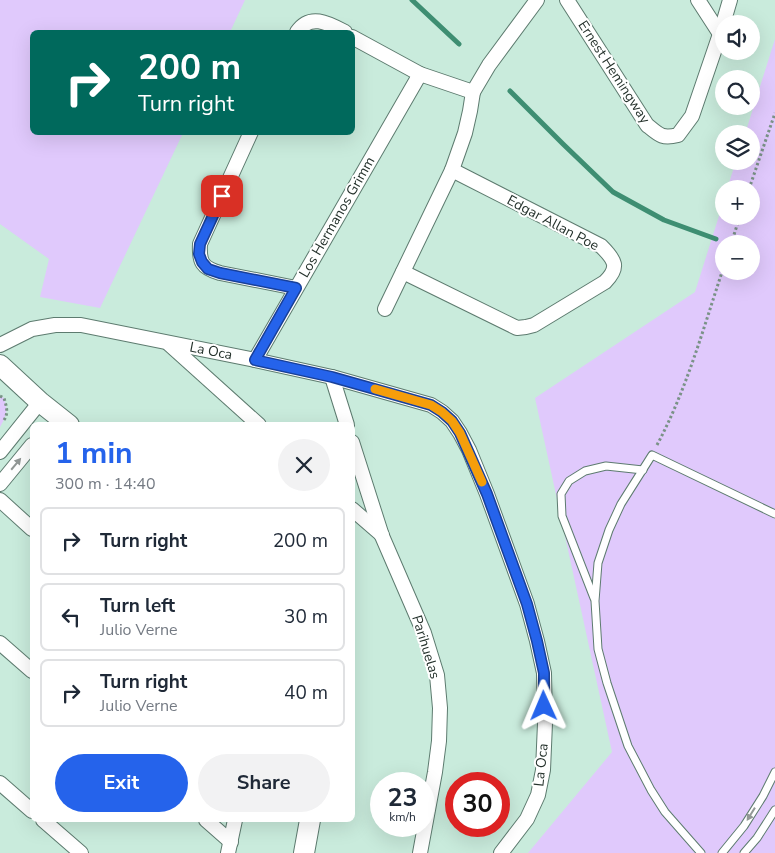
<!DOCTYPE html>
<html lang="en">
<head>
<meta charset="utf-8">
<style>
	:root { --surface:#fff; --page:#f2f2f3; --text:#1f2937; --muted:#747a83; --line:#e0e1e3; --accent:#2563eb }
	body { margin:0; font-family:"Nunito Sans",sans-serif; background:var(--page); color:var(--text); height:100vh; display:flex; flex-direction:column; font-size:19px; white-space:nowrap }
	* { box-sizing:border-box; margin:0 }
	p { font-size:16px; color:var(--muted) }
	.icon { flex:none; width:28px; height:28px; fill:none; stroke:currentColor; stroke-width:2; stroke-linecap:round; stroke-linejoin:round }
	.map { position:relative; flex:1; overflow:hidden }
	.side { position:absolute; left:30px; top:422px; width:325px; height:400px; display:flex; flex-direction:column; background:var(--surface); border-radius:8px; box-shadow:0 5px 20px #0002 }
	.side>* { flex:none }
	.banner { position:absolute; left:30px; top:30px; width:325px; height:105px; border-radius:8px; box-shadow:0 5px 20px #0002; background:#00695c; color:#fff; overflow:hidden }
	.fabs { position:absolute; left:715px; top:15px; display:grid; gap:10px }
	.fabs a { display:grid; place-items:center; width:45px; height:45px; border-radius:50%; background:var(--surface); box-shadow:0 5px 20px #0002; font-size:25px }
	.speed { position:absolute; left:370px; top:772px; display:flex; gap:10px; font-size:25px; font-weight:700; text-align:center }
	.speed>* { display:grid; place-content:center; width:65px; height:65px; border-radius:50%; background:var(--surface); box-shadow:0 5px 20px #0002; line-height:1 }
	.speed small { font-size:12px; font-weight:400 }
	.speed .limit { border:8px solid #d22; background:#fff; color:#111 }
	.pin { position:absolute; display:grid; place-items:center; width:42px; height:42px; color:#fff; margin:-21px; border-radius:10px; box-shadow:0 2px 8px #0006 }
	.me { position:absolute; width:55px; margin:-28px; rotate:359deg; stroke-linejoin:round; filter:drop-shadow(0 0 4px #0008) }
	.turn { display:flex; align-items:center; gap:18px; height:105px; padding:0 25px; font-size:22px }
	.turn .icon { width:65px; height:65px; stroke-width:2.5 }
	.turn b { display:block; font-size:35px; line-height:42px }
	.round { display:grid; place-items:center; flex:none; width:52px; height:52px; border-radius:26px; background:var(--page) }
	.head { display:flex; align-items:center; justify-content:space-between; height:85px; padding:0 25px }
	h1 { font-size:30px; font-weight:700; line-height:38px; color:var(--accent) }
	.action { display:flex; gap:10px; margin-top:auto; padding:10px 25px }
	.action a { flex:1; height:58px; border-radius:30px; background:var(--accent); color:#fff; font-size:20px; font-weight:700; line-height:58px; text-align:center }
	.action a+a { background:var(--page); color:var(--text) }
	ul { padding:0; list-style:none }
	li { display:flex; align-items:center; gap:15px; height:68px; margin:0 10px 8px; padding:0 15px; border:2px solid var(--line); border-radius:8px }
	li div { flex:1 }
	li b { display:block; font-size:19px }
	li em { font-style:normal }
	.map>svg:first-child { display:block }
</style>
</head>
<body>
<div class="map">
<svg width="775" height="853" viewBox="0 0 775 853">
	<rect width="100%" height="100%" fill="#c9ebdc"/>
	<!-- green -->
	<g fill="#e0c9fc" fill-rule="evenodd">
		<path d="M0 0H245L230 32H32V132L183 133 100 308 40 297 49 259 0 224Z"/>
		<path d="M775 39V853H528L612 752 535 398 695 292 724 200V216H751V189H727L736 161H751V134H745ZM724 244H751V271H724Z"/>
		<path d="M0 396 4 398C8 411 7 415 0 427Z"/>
	</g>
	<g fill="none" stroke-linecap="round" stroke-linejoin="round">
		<!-- stream -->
		<g stroke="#3e8e72" stroke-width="5">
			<path d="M412 0 459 44"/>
			<path d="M510 91 563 144 613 192 664 220 716 239"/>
		</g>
		<defs>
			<g id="lane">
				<path d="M594 598 562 516 561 494 569 481 585 471 606 466 643 470"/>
				<path d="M701 853 665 812 651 790 628 746 607 683 598 649 595 601 598 563 609 530 621 504 652 455 775 514"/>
				<path d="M722 853 744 826 763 796 775 772"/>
				<path d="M744 853 757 838 775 810"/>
			</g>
			<g id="street">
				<path d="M567 0 647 125C659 135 662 139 678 135L692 116 720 34 730 0"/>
				<path d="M698 0 720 34"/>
				<path d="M297 32C310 13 328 23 345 32"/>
				<path d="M352 37 420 74 473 92 489 65 537 0"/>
				<path d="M251 132 200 244C199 262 202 268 220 273L296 288"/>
				<path d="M403 272 517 328 526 327 534 325 605 282C620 267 615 260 601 246L452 170"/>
				<path d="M385 309 452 170 465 133 470 111 473 92"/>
				<path d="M169 344 259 425"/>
				<path d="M0 345 32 329 55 325H81L255 360 332 377 431 405 442 412 452 421 460 433 469 450 487 494 527 604 537 641 544 673 545 723 543 770 538 795 527 819 501 853"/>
				<path d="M255 360 420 74"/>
				<path d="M332 377 347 425"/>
				<path d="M352 442 382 536 424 633 437 675 440 708 439 741 435 772 420 853"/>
				<path d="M0 452 40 402"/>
				<path d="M0 484 32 445"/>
				<path d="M0 500 32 529"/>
				<path d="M352 509 382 535"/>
				<path d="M0 643 32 671"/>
				<path d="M0 783 32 811"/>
				<path d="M43 820 81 853"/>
				<path d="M206 820 231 842"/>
				<path d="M228 853 235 820"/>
			</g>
			<g id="secondary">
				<path d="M0 365 40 402 69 425"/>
				<path d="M304 853 310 820"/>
			</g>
		</defs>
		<!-- lane casing -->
		<use href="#lane" stroke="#5d7b6f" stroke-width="9"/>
		<!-- street casing -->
		<use href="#street" stroke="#5d7b6f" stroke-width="16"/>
		<!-- secondary casing -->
		<use href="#secondary" stroke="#5d7b6f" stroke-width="22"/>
		<!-- path -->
		<g stroke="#7a9287" stroke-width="3" stroke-dasharray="2.5 2.5" stroke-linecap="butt">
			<path d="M749 189 775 113"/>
			<path d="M731 244 740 216"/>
			<path d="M0 396 4 398C6 405 9 413 4 420"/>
			<path d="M657 445C687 389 704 326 724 266"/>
		</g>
		<!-- lane -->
		<use href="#lane" stroke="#fff" stroke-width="7"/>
		<!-- street -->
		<use href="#street" stroke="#fff" stroke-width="14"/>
		<!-- secondary -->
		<use href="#secondary" stroke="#fff" stroke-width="20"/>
	</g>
	<!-- one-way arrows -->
	<defs><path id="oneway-solid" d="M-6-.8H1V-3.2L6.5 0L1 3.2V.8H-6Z" transform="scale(1.25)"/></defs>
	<g fill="#929896">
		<use href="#oneway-solid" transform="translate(16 464) rotate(-50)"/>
		<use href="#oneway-solid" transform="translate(751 814) rotate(122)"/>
	</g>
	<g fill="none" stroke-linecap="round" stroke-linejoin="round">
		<defs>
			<path id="route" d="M222 196 200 244 199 254 202 262 208 269 220 273 296 288 255 360 332 377 431 405 442 412 452 421 460 433 487 494 527 604 537 641 544 673V706"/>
		</defs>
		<!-- route casing -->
		<use href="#route" stroke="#184099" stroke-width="12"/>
		<!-- route -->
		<use href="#route" stroke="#2563eb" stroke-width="9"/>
		<!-- slow -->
		<path stroke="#f59e0b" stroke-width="9" d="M375 389 431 405 442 412 452 421 460 433 482 482"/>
	</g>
	<g text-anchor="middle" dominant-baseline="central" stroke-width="4" stroke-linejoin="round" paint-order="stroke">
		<!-- street labels -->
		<g font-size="14" fill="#25322c" stroke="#fff">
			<text transform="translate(614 72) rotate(57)">Ernest Hemingway</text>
			<text transform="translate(337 217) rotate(-60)">Los Hermanos Grimm</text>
			<text transform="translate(553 223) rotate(28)">Edgar Allan Poe</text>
			<text transform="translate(211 351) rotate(11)">La Oca</text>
			<text transform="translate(426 647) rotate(73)">Parihuelas</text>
			<text transform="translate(541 765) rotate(-84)">La Oca</text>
		</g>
	</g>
</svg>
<div class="fabs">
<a><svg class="icon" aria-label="sound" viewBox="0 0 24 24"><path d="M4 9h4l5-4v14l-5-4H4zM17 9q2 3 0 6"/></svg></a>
<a><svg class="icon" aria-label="search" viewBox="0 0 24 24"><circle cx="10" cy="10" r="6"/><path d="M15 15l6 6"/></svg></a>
<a><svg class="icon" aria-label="layers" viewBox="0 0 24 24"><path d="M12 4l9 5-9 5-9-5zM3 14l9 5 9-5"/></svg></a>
<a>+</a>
<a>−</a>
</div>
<div class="speed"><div>23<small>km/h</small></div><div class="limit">30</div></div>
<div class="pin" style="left:222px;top:196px;background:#d93025"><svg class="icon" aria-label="arrive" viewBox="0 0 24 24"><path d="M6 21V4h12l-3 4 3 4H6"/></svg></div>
<svg class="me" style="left:544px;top:706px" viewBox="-20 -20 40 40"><path d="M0-17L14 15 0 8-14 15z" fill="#2563eb" stroke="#fff" stroke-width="4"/></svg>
<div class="banner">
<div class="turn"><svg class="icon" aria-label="right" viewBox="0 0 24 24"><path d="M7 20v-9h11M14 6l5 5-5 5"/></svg><div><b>200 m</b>Turn right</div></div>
</div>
<section class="side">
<div class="head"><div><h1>1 min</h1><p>300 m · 14:40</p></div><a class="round"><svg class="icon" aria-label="close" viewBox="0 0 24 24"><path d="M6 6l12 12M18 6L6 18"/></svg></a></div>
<ul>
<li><svg class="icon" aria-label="right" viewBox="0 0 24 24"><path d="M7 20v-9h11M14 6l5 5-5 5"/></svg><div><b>Turn right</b></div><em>200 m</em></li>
<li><svg class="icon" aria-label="left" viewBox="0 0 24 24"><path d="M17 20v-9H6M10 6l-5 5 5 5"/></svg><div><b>Turn left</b><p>Julio Verne</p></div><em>30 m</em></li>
<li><svg class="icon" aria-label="right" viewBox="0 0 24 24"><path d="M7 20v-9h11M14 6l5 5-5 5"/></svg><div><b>Turn right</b><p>Julio Verne</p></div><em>40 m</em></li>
</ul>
<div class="action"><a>Exit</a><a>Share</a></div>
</section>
</div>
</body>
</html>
